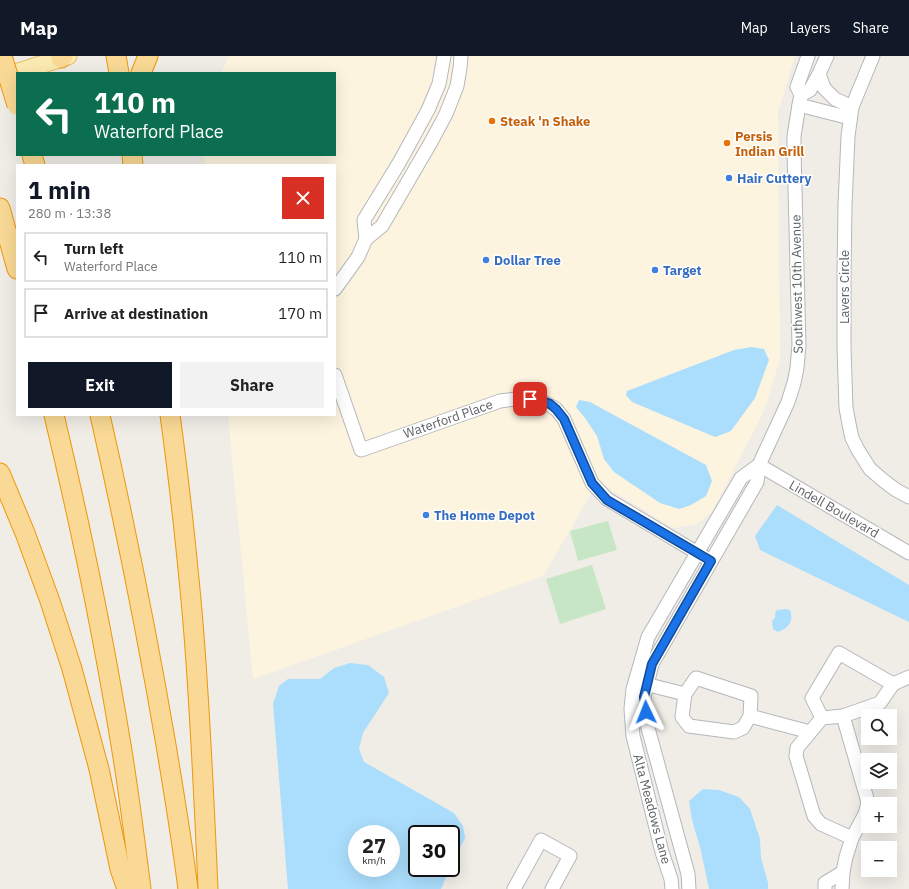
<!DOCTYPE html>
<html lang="en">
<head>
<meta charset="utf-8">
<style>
	:root { --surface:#fff; --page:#f2f2f2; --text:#222; --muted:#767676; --line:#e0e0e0; --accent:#111827 }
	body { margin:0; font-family:"IBM Plex Sans",sans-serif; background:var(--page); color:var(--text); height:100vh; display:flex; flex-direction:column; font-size:15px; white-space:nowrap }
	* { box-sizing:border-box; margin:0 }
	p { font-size:13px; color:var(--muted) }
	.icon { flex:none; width:22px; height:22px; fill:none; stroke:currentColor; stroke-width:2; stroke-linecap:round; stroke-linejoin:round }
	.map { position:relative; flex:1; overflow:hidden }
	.sheet { position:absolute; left:16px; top:108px; width:320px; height:252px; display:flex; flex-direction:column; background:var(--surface); border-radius:0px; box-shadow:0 4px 16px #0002 }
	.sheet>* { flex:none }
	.hud { position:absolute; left:16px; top:16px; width:320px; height:84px; border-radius:0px; box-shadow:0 4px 16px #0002; background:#0b6e4f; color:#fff; overflow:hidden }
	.controls { position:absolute; left:861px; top:653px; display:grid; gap:8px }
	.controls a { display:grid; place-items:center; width:36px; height:36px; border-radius:0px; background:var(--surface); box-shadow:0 4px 16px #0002; font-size:20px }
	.speed { position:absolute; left:348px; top:769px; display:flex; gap:8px; font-size:20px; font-weight:700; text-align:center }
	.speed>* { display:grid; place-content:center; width:52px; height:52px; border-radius:50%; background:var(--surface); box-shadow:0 4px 16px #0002; line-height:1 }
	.speed small { font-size:10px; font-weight:400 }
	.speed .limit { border:2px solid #111; border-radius:6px; background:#fff; color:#111 }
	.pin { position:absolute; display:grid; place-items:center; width:34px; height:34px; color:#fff; margin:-17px; border-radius:8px; box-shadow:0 2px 6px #0006 }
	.me { position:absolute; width:44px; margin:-22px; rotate:358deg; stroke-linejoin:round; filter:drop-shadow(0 0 3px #0008) }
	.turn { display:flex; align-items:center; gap:14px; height:84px; padding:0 12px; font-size:18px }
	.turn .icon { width:52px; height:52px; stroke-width:2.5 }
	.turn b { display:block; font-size:28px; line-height:34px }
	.round { display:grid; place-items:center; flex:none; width:42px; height:42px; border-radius:0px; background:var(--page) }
	.head { display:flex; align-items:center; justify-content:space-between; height:68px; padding:0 12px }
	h1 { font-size:24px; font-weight:700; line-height:30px; color:var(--accent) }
	.primary-button { display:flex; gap:8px; margin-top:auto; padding:8px 12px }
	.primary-button a { flex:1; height:46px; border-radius:0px; background:var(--accent); color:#fff; font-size:16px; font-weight:700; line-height:46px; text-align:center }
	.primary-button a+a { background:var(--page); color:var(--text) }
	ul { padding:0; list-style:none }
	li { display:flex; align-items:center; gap:12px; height:50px; margin:0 8px 6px; padding:0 4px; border:2px solid var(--line); border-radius:0px }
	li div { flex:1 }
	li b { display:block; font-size:15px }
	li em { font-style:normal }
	header { display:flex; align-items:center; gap:24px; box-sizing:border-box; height:56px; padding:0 20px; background:var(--accent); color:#fff }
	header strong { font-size:19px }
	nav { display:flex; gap:22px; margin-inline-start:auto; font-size:14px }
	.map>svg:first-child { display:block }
</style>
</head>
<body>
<header>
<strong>Map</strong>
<nav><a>Map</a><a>Layers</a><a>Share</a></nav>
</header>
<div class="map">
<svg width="909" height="833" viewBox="0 0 909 833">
	<rect width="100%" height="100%" fill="#f0ede7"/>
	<!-- commercial -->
	<path fill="#fdf4df" d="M229 0H795L778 57 780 303 764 355 712 456 696 468 673 472 598 426 543 520 253 623 228 359H335V109H205L204 99H335V17H221Z"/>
	<!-- green -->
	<g fill="#c7e6c5">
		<path d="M608 465 617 494 578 505 570 475Z"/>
		<path d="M592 509 606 553 560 568 546 523Z"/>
	</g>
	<!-- water -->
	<g fill="#abdefc" fill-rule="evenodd">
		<path d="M751 291 764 293 769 304 755 342 731 375 715 381 632 346 626 339 627 335 734 294Z"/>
		<path d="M579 344 590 346 706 409 712 425 706 440 691 449 679 453 660 447 614 416 604 403 597 380 585 362 576 351Z"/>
		<path d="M777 449 909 529V566L760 494 755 480Z"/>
		<path d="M786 553 790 554C794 565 789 572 778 576L773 573 772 565C775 562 776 561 775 557L777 554Z"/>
		<path d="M350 607 368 609 384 621 389 637 363 677 359 693 364 706 454 757 463 770 465 782 451 809V778H417V812H450L441 833H288L273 648 279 630 288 623H320L334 612ZM357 778H391V812H357Z"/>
		<path d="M703 733 719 734 739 741 750 753 760 783 761 802 768 827V833H709L701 795 692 764 689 745Z"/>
	</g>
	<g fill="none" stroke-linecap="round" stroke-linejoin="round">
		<defs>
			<g id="minor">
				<path d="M873 0 852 51 848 80 845 149 844 219V291L846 352 850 373 852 382 858 394 870 413 884 425 896 434 909 441"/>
				<path d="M819 18 824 32 835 43 852 51"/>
				<path d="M801 39 810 34 819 18 827 0"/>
				<path d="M799 49 850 62"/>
				<path d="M366 183 364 164 399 107 428 54 439 28 444 0"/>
				<path d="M335 233 358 201 366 183 382 170 431 86 446 58 457 30 460 12 461 0"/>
				<path d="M335 319 361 394 500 345 523 342 540 344 556 353 564 363 592 427 607 443 711 505"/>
				<path d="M759 409 909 497"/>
				<path d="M641 627 685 638"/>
				<path d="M893 628 909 621"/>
				<path d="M750 660 751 640 696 622 685 638 682 661 689 670 734 676 743 672 750 660 810 676"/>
				<path d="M822 662 812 642 839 597 893 628 880 647 843 660 822 662 797 692 796 700 814 760 821 768 852 782"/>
				<path d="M514 833 541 784 570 800 552 833"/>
				<path d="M672 833 671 823 662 796 633 680 631 653 633 633 648 581 741 422 759 409"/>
				<path d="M689 833 688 818 648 672 644 641 652 608 757 426 759 409 788 346 794 327 797 312 799 289 794 95V80L799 49 801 39 797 31 808 0"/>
				<path d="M825 833V827L843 816"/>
				<path d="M842 833 843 816 846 801 852 782 865 758 868 746 843 660"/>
			</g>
			<path id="major" d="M0 22 68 0"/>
			<g id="highway">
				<path d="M116 0 119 17"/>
				<path d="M61 2 63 0"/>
				<path d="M141 17 148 0"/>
				<path d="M32 99 35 109"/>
				<path d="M132 99 133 109"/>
				<path d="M0 152 17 213"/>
				<path d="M54 359C80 468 103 578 121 689 129 737 135 785 141 833"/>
				<path d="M100 359C125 469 147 578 166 689 174 737 182 785 188 833"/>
				<path d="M170 359C179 424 186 489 192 555 200 647 204 740 208 833"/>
				<path d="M0 417 25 477 50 545 72 613 99 713 120 813 127 833"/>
			</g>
		</defs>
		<!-- minor casing -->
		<use href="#minor" stroke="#b4b7bb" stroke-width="15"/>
		<!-- major casing -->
		<use href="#major" stroke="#ecbd63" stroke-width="19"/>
		<!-- highway casing -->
		<use href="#highway" stroke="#ed970a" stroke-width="21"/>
		<!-- minor -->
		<use href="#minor" stroke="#fff" stroke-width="13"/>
		<!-- major -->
		<use href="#major" stroke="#fcebb0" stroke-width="17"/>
		<!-- highway -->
		<use href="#highway" stroke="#f9d995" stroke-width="19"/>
		<defs>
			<path id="highway-bridge" d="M2 0 17 49"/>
		</defs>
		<!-- highway-bridge casing -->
		<use href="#highway-bridge" stroke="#ed970a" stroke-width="21" stroke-linecap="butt"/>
		<!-- highway-bridge -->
		<use href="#highway-bridge" stroke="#f9d995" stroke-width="19"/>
	</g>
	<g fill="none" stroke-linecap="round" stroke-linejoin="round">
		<defs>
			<path id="route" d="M530 343 540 344 550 348 556 353 564 363 592 427 607 444 711 505 652 608 644 641 646 656"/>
		</defs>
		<!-- route casing -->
		<use href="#route" stroke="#114b97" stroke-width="10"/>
		<!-- route -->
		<use href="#route" stroke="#1a73e8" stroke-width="7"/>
	</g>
	<!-- markers -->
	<g fill="#e8710a" stroke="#fff" stroke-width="1.5">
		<circle cx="492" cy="65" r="4"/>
		<circle cx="727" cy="87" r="4"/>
	</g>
	<g fill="#3f7fe0" stroke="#fff" stroke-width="1.5">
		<circle cx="729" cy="122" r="4"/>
		<circle cx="486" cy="204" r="4"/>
		<circle cx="655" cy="214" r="4"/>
		<circle cx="426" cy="459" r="4"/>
	</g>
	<g text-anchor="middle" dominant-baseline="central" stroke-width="3" stroke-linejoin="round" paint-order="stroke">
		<!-- food labels -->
		<g font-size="13" font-weight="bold" fill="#c56008" stroke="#fff" text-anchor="start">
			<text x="500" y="65">Steak 'n Shake</text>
			<text x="735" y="80">Persis<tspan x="735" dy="15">Indian Grill</tspan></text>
		</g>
		<!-- shop labels -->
		<g font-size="13" font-weight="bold" fill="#366cbe" stroke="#fff" text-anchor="start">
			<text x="737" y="122">Hair Cuttery</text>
			<text x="494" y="204">Dollar Tree</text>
			<text x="663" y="214">Target</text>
			<text x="434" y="459">The Home Depot</text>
		</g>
		<!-- street labels -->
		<g font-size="13" fill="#5e6266" stroke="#fff">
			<text transform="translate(797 228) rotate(-91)">Southwest 10th Avenue</text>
			<text transform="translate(844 231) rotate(-90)">Lavers Circle</text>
			<text transform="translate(448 363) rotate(-19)">Waterford Place</text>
			<text transform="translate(834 453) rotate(30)">Lindell Boulevard</text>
			<text transform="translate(652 753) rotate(75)">Alta Meadows Lane</text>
		</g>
	</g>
</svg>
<div class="controls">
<a><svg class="icon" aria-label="search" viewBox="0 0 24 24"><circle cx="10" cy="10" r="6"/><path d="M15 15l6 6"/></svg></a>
<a><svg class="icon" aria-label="layers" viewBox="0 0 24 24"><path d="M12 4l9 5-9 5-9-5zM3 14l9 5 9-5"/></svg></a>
<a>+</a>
<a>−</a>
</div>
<div class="speed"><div>27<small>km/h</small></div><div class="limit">30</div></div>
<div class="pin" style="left:530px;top:343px;background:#d93025"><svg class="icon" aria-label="arrive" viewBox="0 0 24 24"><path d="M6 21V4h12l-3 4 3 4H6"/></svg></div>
<svg class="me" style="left:646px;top:656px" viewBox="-20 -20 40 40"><path d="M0-17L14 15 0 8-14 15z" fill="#1a73e8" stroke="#fff" stroke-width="4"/></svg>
<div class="hud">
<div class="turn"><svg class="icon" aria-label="left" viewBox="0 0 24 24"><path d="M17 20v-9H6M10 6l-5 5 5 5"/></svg><div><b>110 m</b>Waterford Place</div></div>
</div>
<section class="sheet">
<div class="head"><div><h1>1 min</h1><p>280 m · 13:38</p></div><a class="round" style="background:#d93025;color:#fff"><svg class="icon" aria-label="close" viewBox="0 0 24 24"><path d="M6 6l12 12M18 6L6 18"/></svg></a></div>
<ul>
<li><svg class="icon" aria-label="left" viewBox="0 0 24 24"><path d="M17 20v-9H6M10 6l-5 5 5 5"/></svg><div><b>Turn left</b><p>Waterford Place</p></div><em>110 m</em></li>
<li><svg class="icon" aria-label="arrive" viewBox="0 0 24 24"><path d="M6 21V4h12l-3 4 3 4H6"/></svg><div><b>Arrive at destination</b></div><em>170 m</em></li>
</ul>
<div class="primary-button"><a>Exit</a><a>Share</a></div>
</section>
</div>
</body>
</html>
